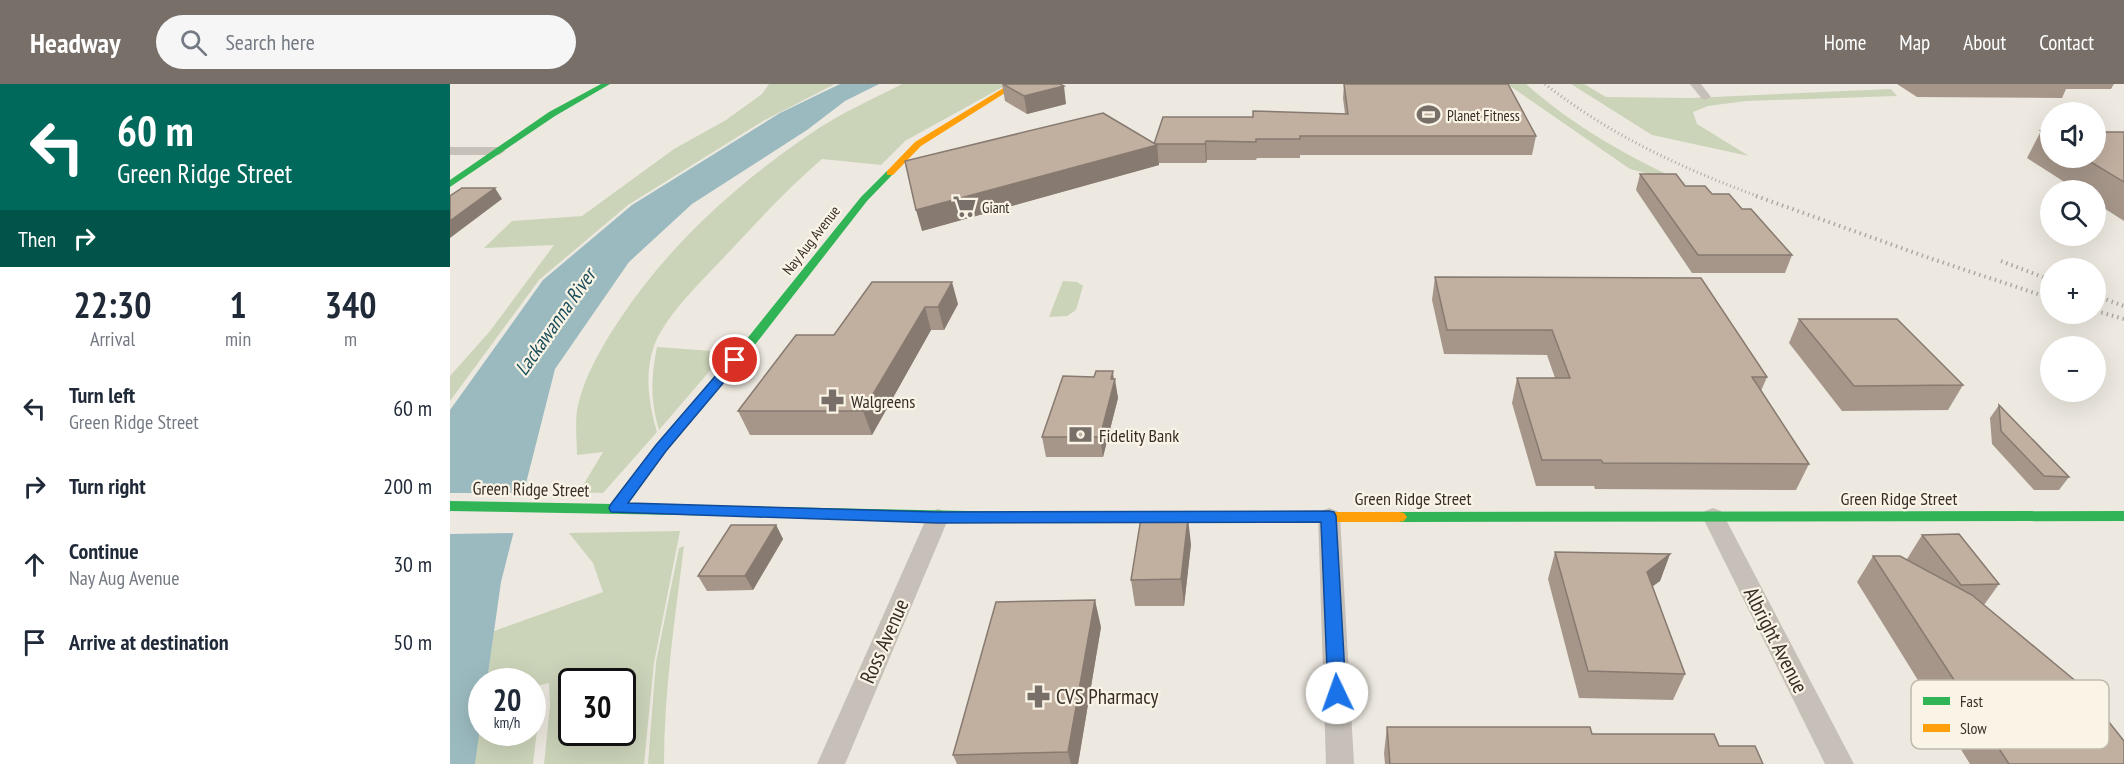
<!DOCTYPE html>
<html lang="en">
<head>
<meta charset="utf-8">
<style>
	:root { --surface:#fff; --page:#f6f6f7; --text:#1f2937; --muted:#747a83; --accent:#776f68 }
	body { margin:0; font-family:"PT Sans Narrow",sans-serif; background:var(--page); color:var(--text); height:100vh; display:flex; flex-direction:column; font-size:22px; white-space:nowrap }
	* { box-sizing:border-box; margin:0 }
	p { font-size:20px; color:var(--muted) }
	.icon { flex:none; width:33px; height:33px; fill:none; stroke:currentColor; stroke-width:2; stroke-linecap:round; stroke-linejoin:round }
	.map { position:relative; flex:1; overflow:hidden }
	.sheet { display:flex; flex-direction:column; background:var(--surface); width:450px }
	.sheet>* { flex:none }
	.top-card { background:#00695c; color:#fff; overflow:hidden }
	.fabs { position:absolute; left:1590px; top:18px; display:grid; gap:12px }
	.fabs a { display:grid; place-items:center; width:66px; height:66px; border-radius:50%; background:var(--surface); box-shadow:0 6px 24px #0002; font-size:30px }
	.speed { position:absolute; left:18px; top:584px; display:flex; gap:12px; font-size:30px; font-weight:700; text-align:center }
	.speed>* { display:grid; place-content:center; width:78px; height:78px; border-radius:50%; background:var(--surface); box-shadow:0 6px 24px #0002; line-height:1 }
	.speed small { font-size:15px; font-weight:400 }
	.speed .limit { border:3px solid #111; border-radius:9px; background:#fff; color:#111 }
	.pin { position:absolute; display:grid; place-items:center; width:51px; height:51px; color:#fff; margin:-26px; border:3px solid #fff; border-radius:50%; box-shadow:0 2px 6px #0007 }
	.me { position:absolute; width:66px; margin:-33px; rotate:357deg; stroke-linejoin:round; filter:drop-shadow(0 0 4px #0008) }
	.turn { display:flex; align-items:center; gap:21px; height:126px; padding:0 18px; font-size:27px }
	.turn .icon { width:78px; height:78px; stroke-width:2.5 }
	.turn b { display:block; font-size:42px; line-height:51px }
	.then { display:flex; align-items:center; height:57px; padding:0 18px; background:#0003; gap:12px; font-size:22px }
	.eta { display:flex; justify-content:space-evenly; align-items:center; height:102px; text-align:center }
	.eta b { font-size:36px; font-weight:700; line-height:42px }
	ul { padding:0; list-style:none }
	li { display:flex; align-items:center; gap:18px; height:78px; padding:0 18px }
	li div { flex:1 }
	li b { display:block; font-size:22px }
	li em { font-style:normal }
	header { display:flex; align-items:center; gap:36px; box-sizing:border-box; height:84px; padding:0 30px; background:var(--accent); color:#fff }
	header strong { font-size:28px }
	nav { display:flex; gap:33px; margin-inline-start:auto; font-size:21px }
	.search { width:420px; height:54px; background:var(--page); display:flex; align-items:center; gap:15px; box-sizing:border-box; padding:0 21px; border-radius:33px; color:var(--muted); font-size:22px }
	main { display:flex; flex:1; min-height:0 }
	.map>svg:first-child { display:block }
</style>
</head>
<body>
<header>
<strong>Headway</strong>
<div class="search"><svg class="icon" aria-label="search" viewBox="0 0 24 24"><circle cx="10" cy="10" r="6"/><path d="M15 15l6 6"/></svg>Search here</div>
<nav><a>Home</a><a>Map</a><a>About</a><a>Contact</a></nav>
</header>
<main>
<section class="sheet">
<div class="top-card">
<div class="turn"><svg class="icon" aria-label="left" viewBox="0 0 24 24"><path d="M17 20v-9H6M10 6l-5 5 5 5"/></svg><div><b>60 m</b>Green Ridge Street</div></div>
<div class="then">Then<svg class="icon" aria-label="right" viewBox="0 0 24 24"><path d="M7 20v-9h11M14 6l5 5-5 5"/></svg></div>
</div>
<div class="eta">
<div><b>22:30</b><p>Arrival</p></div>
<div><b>1</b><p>min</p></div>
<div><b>340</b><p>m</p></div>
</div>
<ul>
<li><svg class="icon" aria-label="left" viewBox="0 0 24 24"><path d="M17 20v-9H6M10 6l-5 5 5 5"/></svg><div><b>Turn left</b><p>Green Ridge Street</p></div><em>60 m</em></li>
<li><svg class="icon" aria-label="right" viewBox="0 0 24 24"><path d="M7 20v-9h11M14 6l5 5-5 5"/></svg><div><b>Turn right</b></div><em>200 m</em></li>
<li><svg class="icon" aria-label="ahead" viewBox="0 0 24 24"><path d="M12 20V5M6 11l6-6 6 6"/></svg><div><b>Continue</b><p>Nay Aug Avenue</p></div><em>30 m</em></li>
<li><svg class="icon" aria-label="arrive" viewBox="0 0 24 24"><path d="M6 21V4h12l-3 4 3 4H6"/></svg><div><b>Arrive at destination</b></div><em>50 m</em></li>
</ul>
</section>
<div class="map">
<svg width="1674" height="680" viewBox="0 0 1674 680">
	<rect width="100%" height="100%" fill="#ede9e0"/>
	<!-- green -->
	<g fill="#cbd4b9" fill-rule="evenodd">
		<path d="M319 0H385L313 37 178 121 89 196 0 317V292L40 247 104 161 34 164 62 137 132 132 224 65 276 36 312 10Z"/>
		<path d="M452 0H558L455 57 431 81 372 75C338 104 309 136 278 169 255 194 216 230 204 262 194 290 199 321 207 348L153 409 129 408 153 368 127 371C127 355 124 333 129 317 137 287 155 257 172 232 221 159 288 99 360 50 389 30 421 16 452 0Z"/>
		<path d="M909 0H1076C1123 42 1180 74 1238 100L1180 85 1060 2Z"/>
		<path d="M1121 0H1134L1156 13 1241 14 1441 5 1447 12 1296 17 1258 22 1243 28 1247 40 1299 72 1202 51Z"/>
		<path d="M613 197 627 198 633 202 626 226 617 232 599 233Z"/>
		<path d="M207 263 276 268 209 346C200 316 201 293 207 263Z"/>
		<path d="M230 447 204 579 194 680H94L100 622 99 599 83 603 82 597H37L44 547 153 508 143 479 119 449ZM122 597H172V648H122Z"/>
		<path d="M234 462C225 534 214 607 214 680H198L206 578 229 464Z"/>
		<path d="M92 605 83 680H0V638L31 627 32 648H82L83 609Z"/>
	</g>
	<!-- water -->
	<path fill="#9bbabf" d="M390 0H429L395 17 357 46 242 120 179 178 105 285 51 498 37 597H32L31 637 25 680H0V326L93 196 182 121 330 29Z"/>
	<!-- pier -->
	<path fill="#ede9e0" d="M0 409H77L67 449 0 450Z"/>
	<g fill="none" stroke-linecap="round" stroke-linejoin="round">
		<!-- street -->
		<g fill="#c6c0b8" fill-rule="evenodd">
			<path d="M1240 0H1251L1261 13 1256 16 1252 15Z"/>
			<path d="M0 63H49L55 67 49 71H0Z"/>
			<path d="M879 424 887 427 890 432 904 680H876L868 432 871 427Z"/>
			<path d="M1263 424 1271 427 1274 432 1404 680H1375L1252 432 1255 427Z"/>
			<path d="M488 425 496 428 499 433 395 680H367L477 433 480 428Z"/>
		</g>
		<!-- fast -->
		<g fill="#30b455" fill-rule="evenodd">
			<path d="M151 0H160L105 32 0 103V96L99 28Z"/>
			<path d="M437 87 444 89 417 117 304 262 216 367 178 420 566 428 571 429 574 433 571 437 0 427V417L162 420 206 361 296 256 411 113Z"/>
			<path d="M1674 427V437L949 438 944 437 941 433 944 429 949 428Z"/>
		</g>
		<!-- slow -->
		<g fill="#ff9f0a" fill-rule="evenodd">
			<path d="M560 0H569L471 62 443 91H437V87L465 58Z"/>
			<path d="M566 428H949L954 429 957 433 954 437 949 438H566L561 437 558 433 561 429Z"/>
		</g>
		<!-- rail-far1 -->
		<path stroke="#aea9a3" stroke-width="3" stroke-dasharray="1 3" stroke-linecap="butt" d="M1095 0C1160 51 1233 85 1310 113"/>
		<!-- rail -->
		<g stroke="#aea9a3" stroke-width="4" stroke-dasharray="1.5 4" stroke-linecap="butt">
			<path d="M1306 112 1482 175 1600 214"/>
			<path d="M1551 177 1600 196"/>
			<path d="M1646 212 1674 222"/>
			<path d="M1646 227 1674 235"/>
		</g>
	</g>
	<!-- wall -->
	<g fill="#a6968a">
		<path d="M552 0H610L616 20 577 30 555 17Z"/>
		<path d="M894 0H1058L1086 52 1082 71H850V74H807L806 76H757L756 79H709V81L472 147 704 59 803 33 895 30 893 14Z"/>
		<path d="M1447 0H1664L1661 5H1616L1612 14 1467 13Z"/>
		<path d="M1591 47H1600V74H1646L1674 48V137L1646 119V106H1627L1577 74Z"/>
		<path d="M1190 90 1262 110 1292 125 1342 171 1335 189H1242L1186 106Z"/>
		<path d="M985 193 1317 293 1311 307 1359 380 1346 406 1145 405 1144 402H1086L1062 319 1067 294H1105L1097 271 994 270 982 216Z"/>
		<path d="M422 198 508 220 494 246H481L422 351H300L288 327 384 251Z"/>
		<path d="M1349 235 1513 301 1498 326 1392 327 1339 259Z"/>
		<path d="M664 295 668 314 653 373H596L592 353Z"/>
		<path d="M1549 321 1619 393 1609 406H1584L1542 360 1540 334Z"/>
		<path d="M326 441 333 455 303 506 257 507 248 492Z"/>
		<path d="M1472 451 1549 500 1534 521 1674 680H1520L1407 498 1423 472 1457 475Z"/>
		<path d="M741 460 734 522H685L681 496Z"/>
		<path d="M1105 468 1220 470 1210 497 1202 502 1235 590 1223 616 1129 614 1098 495Z"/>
		<path d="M651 543 628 680H507L503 671Z"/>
		<path d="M937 643 1142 650 1269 662 1313 680H935L934 669Z"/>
	</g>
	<!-- shaded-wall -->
	<g fill="#877a70">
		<path d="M614 2 616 20 577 30 574 12Z"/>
		<path d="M756 57 757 76 756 79 755 60Z"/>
		<path d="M707 61 709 81 472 147 466 126Z"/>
		<path d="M45 104 52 115 0 154V137Z"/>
		<path d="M502 198 508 220 494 246 488 223Z"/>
		<path d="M475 223 481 246 422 351 413 327Z"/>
		<path d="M663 287 664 298 665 295 668 314 653 373 650 353Z"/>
		<path d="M738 434 741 460 734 522 731 495Z"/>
		<path d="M326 441 333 455 303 506 295 492Z"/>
		<path d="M1220 470 1210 497 1187 514 1197 488Z"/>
		<path d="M645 516 651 543 628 680H621L618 668Z"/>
	</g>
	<!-- building -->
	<g fill="#c1afa0" stroke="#877a70" stroke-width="1.5">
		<path d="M553 0H610L614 2 574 12Z"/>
		<path d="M894 0H1058L1086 52H850V55H806V58L756 57 755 60H704L713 33H803V27L898 30Z"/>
		<path d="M653 29 707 61 466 126 455 77Z"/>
		<path d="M1591 47H1600V53Z"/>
		<path d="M1646 48H1674V98L1634 74H1646Z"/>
		<path d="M1190 90H1226L1235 102H1255L1262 110H1279L1292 125H1301L1342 171H1248Z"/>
		<path d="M12 104H45L0 137V112Z"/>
		<path d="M985 193 1251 194 1317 293H1302L1359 380 1153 379 1151 376H1092L1067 294H1120L1102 246H997Z"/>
		<path d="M422 198H502L488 223H475L413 327H288L346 251H384Z"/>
		<path d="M1349 235H1447L1513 301 1404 302Z"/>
		<path d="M646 287H663L661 295H665L650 353H592L613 292 644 293Z"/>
		<path d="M1549 321 1619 393 1594 392 1551 347Z"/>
		<path d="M691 434H738L731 495 681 496Z"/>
		<path d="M281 441H326L295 492H248Z"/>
		<path d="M1509 450 1549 500 1511 501 1472 451Z"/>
		<path d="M1105 468 1220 470 1197 488 1235 590 1138 587Z"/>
		<path d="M1423 472H1450L1522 511 1628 599 1674 657V680H1559Z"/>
		<path d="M645 516 618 668 503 671 546 518Z"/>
		<path d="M937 643H1140L1142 650H1264L1269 662H1305L1313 680H940Z"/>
	</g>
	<!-- route -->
	<path fill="#1a73e8" stroke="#114b97" stroke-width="1.5" d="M285 273 292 276 290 279 216 367 178 419 488 428 879 427 884 428 886 432 896 609 894 615 887 617 881 615 878 609 871 438 488 439 161 428 159 424 161 420 206 361 281 274Z"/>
	<!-- icons -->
	<defs>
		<symbol id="stadium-bare" viewBox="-9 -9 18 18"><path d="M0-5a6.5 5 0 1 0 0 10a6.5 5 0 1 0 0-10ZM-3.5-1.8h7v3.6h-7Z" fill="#776f68" stroke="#faf4e6" stroke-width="2.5" paint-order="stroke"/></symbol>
		<symbol id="supermarket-bare" viewBox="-9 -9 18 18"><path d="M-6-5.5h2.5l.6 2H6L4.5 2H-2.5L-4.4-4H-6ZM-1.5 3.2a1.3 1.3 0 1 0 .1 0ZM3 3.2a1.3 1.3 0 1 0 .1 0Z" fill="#776f68" stroke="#faf4e6" stroke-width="2.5" paint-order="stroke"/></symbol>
		<symbol id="pharmacy-bare" viewBox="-9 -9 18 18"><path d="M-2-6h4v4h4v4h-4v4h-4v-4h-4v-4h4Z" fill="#776f68" stroke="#faf4e6" stroke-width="2.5" paint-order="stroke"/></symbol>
		<symbol id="bank-bare" viewBox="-9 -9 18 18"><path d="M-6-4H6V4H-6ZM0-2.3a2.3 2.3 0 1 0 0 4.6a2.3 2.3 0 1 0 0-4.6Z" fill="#776f68" stroke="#faf4e6" stroke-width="2.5" paint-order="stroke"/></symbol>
	</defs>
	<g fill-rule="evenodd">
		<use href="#stadium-bare" x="962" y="14" width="33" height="33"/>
		<use href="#supermarket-bare" x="498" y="106" width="33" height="33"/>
		<use href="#pharmacy-bare" x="366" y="300" width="33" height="33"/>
		<use href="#bank-bare" x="614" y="334" width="33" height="33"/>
		<use href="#pharmacy-bare" x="572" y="596" width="33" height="33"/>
	</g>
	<g text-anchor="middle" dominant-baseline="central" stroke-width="4.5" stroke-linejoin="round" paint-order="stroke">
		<!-- far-poi labels -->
		<g font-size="15" fill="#372e27" stroke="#faf4e6" text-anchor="start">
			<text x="997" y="31">Planet Fitness</text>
			<text x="532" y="123">Giant</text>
		</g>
		<!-- far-street labels -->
		<g font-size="15" fill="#372e27" stroke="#faf4e6">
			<text transform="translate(361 156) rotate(-52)">Nay Aug Avenue</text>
		</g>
		<!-- poi labels -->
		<g font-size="18" fill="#372e27" stroke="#faf4e6" text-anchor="start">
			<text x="401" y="317">Walgreens</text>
			<text x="649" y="351">Fidelity Bank</text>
		</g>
		<!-- street labels -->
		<g font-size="18" fill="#372e27" stroke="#faf4e6">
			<text transform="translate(81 405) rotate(1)">Green Ridge Street</text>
			<text x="963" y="414">Green Ridge Street</text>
			<text x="1449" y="414">Green Ridge Street</text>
		</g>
		<!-- water labels -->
		<g font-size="20" font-style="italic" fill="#1a4d5a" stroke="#faf4e6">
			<text transform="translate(105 238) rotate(-55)">Lackawanna River</text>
		</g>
		<!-- near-street labels -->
		<g font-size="21" fill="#372e27" stroke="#faf4e6">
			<text transform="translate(1326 556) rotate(63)">Albright Avenue</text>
			<text transform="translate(434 557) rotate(-66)">Ross Avenue</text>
		</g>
		<!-- near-poi labels -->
		<g font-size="21" fill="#372e27" stroke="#faf4e6" text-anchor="start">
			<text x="606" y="612">CVS Pharmacy</text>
		</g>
	</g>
	<!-- legend -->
	<rect x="1461" y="596" width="198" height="69" rx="9" fill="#faf4e6" stroke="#c0b9ad" stroke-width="1.5"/>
	<rect x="1473" y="613" width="27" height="8" fill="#30b455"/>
	<rect x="1473" y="640" width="27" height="8" fill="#ff9f0a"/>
	<g font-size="16" fill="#372e27">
		<text x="1510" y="623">Fast</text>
		<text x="1510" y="650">Slow</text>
	</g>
</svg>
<div class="fabs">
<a><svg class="icon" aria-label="sound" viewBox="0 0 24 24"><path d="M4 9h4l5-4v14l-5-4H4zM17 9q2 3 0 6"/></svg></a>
<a><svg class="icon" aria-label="search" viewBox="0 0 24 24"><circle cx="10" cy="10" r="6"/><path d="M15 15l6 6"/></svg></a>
<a>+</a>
<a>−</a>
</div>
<div class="speed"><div>20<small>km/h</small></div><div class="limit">30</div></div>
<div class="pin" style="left:285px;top:276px;background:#d93025"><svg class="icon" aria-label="arrive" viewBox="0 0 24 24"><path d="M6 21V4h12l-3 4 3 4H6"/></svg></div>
<svg class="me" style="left:887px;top:609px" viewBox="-20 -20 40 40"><circle r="19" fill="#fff"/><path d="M0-13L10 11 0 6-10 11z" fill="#1a73e8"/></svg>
</div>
</main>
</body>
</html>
